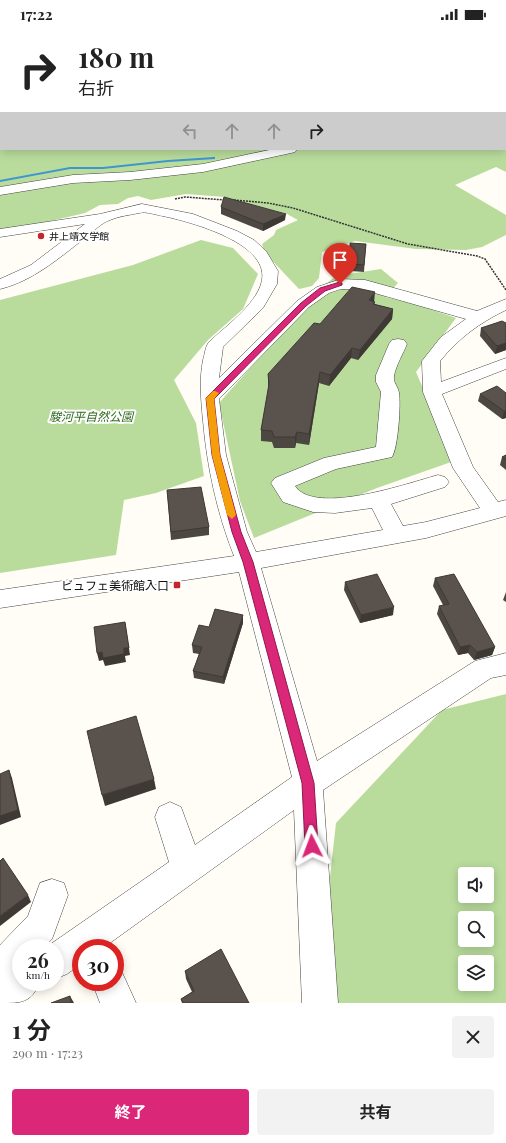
<!DOCTYPE html>
<html lang="ja">
<head>
<meta charset="utf-8">
<style>
	:root { --surface:#fff; --page:#f2f2f2; --text:#222; --muted:#767676; --accent:#db2777 }
	body { margin:0; font-family:"Playfair Display","Noto Sans JP",serif; background:var(--page); color:var(--text); height:100vh; display:flex; flex-direction:column; font-size:15px; white-space:nowrap }
	* { box-sizing:border-box; margin:0 }
	p { font-size:13px; color:var(--muted) }
	.icon { flex:none; width:22px; height:22px; fill:none; stroke:currentColor; stroke-width:2; stroke-linecap:round; stroke-linejoin:round }
	.map { position:relative; height:975px; overflow:hidden }
	.sheet { display:flex; flex-direction:column; background:var(--surface); flex:1 }
	.sheet>* { flex:none }
	.top-card { position:absolute; left:0px; top:0px; width:506px; height:122px; box-shadow:0 2px 10px #0003; background:#fff; color:var(--text); overflow:hidden }
	.tools { position:absolute; left:458px; top:839px; display:grid; gap:8px }
	.tools a { display:grid; place-items:center; width:36px; height:36px; border-radius:4px; background:var(--surface); box-shadow:0 2px 10px #0003; font-size:20px }
	.speed { position:absolute; left:12px; top:911px; display:flex; gap:8px; font-size:20px; font-weight:700; text-align:center }
	.speed>* { display:grid; place-content:center; width:52px; height:52px; border-radius:50%; background:var(--surface); box-shadow:0 2px 10px #0003; line-height:1 }
	.speed small { font-size:10px; font-weight:400 }
	.speed .limit { border:6px solid #d22; background:#fff; color:#111 }
	.pin { position:absolute; display:grid; place-items:center; width:34px; height:34px; color:#fff; margin:-41px -17px; border-radius:50% 50% 50% 0; rotate:-45deg; box-shadow:0 0 4px #0007 }
	.pin .icon { rotate:45deg }
	.me { position:absolute; width:44px; margin:-22px; rotate:357deg; stroke-linejoin:round; filter:drop-shadow(0 0 3px #0008) }
	.turn { display:flex; align-items:center; gap:14px; height:84px; padding:0 12px; font-size:18px }
	.turn .icon { width:52px; height:52px; stroke-width:2.5 }
	.turn b { display:block; font-size:28px; line-height:34px }
	.lanes { display:flex; align-items:center; height:38px; padding:0 12px; background:#0003; justify-content:center; gap:20px; direction:ltr }
	.lanes .off { opacity:.35 }
	.round { display:grid; place-items:center; flex:none; width:42px; height:42px; border-radius:4px; background:var(--page) }
	.overview { display:flex; align-items:center; justify-content:space-between; height:68px; padding:0 12px }
	h1 { font-size:24px; font-weight:700; line-height:30px }
	.primary-button { display:flex; gap:8px; margin-top:auto; padding:8px 12px }
	.primary-button a { flex:1; height:46px; border-radius:4px; background:var(--accent); color:#fff; font-size:16px; font-weight:700; line-height:46px; text-align:center }
	.primary-button a+a { background:var(--page); color:var(--text) }
	.status { display:flex; justify-content:space-between; align-items:center; height:28px; padding:0 20px; background:var(--surface); direction:ltr }
	.status svg { height:11px; fill:currentColor }
	.map>svg:first-child { display:block }
</style>
</head>
<body>
<div class="status"><b>17:22</b><svg viewBox="0 0 49 12"><path d="M0 12V9h3v3zM5 12V6h3v6zM10 12V3h3v9zM15 12V0h3v12zM26 1h20v11H26zM47 4h2v5h-2z"/></svg></div>
<div class="map">
<svg width="506" height="975" viewBox="0 0 506 975">
	<rect width="100%" height="100%" fill="#fffdf5"/>
	<!-- forest -->
	<g fill="#b9dc9c" fill-rule="evenodd">
		<path d="M0 0H506V144L496 139 455 157 506 187V207L482 219 466 222 416 221 355 213 322 224 319 250 312 258 299 261 265 225 262 216 274 207 276 202 298 192 287 186 225 169 186 166 151 172 138 168 128 170 118 176 100 177 85 185 42 195 0 202ZM1 1H505V121H1Z"/>
		<path d="M201 212 233 220 258 246 243 281 208 312 174 352 196 395 204 448 156 465 124 472 116 527 0 545V272L133 237Z"/>
		<path d="M381 241 398 255 385 269 418 277 456 290 416 344 454 433 377 460 254 510 240 473 219 375 323 258 336 248Z"/>
		<path d="M506 666V975H316L336 795 442 682ZM465 846H487V868H465ZM465 890H487V912H465ZM465 934H487V956H465Z"/>
	</g>
	<g fill="none" stroke-linecap="round" stroke-linejoin="round">
		<!-- stream -->
		<path fill="#3f96cf" fill-rule="evenodd" d="M214 129H215V131L168 134 103 141H70L0 154V152L70 139H103L168 132Z"/>
		<!-- river -->
		<g fill="#b9e0f7" fill-rule="evenodd">
			<path d="M223 0H249L222 1Z"/>
			<path d="M1 30V40L0 41V31Z"/>
		</g>
		<defs>
			<g id="minor">
				<path d="M379 0H392L379 1Z"/>
				<rect x="505" y="15" width="1" height="6"/>
				<rect x="0" y="38" width="1" height="6"/>
				<path d="M274 121H297L295 124 291 125 203 144 130 152 73 155 0 167V159L73 147 130 144 203 136Z"/>
				<path d="M142 176 193 186 237 203 254 212 266 223 278 243 277 256 263 280 223 319 219 350 297 273 317 259 335 253 340 251 365 252 477 283 506 271V282C479 295 459 310 440 333L441 354 506 330V341L442 366 473 439 498 474 506 472V488L426 510 261 540 317 733 475 633 506 625V647L491 650 323 762 338 975H302L294 782 103 920H81V936L67 946 55 951V920H45L169 834 155 789 159 779 170 774 181 779 195 817 292 749 239 544 0 580V562L234 528C217 485 207 439 203 393 201 372 199 352 203 332 205 326 205 319 209 314 225 299 255 277 261 256 274 216 191 194 163 188 156 187 146 183 139 185 130 187 119 188 110 192 101 195 93 204 85 210 59 230 33 253 0 261V251L31 237 85 196 0 209V201L100 186ZM341 261 364 262 466 291 441 309 422 333 423 364 453 440 480 480 426 494 403 498 391 476 445 459 449 454 445 449 438 447C409 455 315 488 295 458L336 441 392 429C398 420 401 376 399 365 398 358 393 355 394 348 396 337 403 326 407 316L404 312 398 311 392 312 389 316 376 347V354L381 364 376 419 324 430 275 450 271 455 283 474 313 484 335 485 372 480 383 502 256 524 247 504 226 427 219 371 309 279 329 265Z"/>
				<path d="M52 851 64 855 68 867 52 911 43 920H21V954H40C31 975 22 975 0 975V917L28 888 40 855Z"/>
				<path d="M115 939 121 942 136 975H100L92 954H115Z"/>
			</g>
		</defs>
		<!-- minor casing -->
		<use href="#minor" stroke="#444" stroke-width="1"/>
		<!-- path -->
		<g stroke="#333" stroke-width="1.5" stroke-dasharray="2 1" stroke-linecap="butt">
			<path d="M175 171 185 169 225 172"/>
			<path d="M234 172 268 175 293 180 408 216 477 228 485 231 506 262"/>
		</g>
		<!-- minor -->
		<use href="#minor" fill="#fff" fill-rule="evenodd"/>
	</g>
	<!-- wall -->
	<g fill="#4d4742">
		<path d="M221 179 285 192 263 203 221 186Z"/>
		<path d="M366 216 364 244 338 242 339 235 350 220Z"/>
		<path d="M374 276 393 281 392 291 358 332 351 330 329 358 319 355 309 417 296 415 295 420H274L272 414 261 413V402L268 362V346L320 296Z"/>
		<path d="M506 295V322L495 326 480 308 481 300Z"/>
		<path d="M506 365V390L502 391 478 373 480 366Z"/>
		<path d="M506 427V442L500 437 502 429Z"/>
		<path d="M167 462 209 499V507L171 512Z"/>
		<path d="M435 550 495 619 492 627 474 632 468 625 458 627 437 586 439 578 443 577 433 558Z"/>
		<path d="M345 554 393 587 360 595 344 562Z"/>
		<path d="M506 564V574L503 572Z"/>
		<path d="M243 595 224 656 194 650 193 643 199 626 193 625 192 617 209 599Z"/>
		<path d="M185 943 249 975H182L181 971 192 964 186 951Z"/>
	</g>
	<!-- shaded-wall -->
	<g fill="#3f3936">
		<path d="M286 186 285 192 263 203V196Z"/>
		<path d="M375 264 374 275 375 274 373 284 369 272Z"/>
		<path d="M393 281 392 291 358 332 360 322Z"/>
		<path d="M506 315V322L495 326 497 318Z"/>
		<path d="M352 320 351 330 329 358 330 347Z"/>
		<path d="M320 344 319 355 309 417V406Z"/>
		<path d="M504 383H506V390L502 391Z"/>
		<path d="M297 404 296 415 295 420V409Z"/>
		<path d="M394 579 393 587 360 595 361 587Z"/>
		<path d="M243 587V595L224 656 223 649Z"/>
		<path d="M125 594 130 627 125 628 126 634 105 638 103 632 99 633 97 625 124 620Z"/>
		<path d="M470 617 468 625 458 627 460 619Z"/>
		<path d="M495 619 492 627 474 632 477 624Z"/>
		<path d="M9 742 12 750 21 789 0 797V788Z"/>
		<path d="M154 751 156 761 105 778 102 767Z"/>
		<path d="M28 867 31 874 0 898V888Z"/>
		<path d="M70 968 74 975H71Z"/>
	</g>
	<!-- building -->
	<g fill="#5a524d" stroke="#3f3936">
		<path d="M224 169 286 186 263 196 221 179Z"/>
		<path d="M350 215 366 216 364 237 339 235 341 219 350 220Z"/>
		<path d="M352 259 375 264 369 272 375 274 373 276 393 281 360 322 352 320 330 347 320 344 309 406 297 404 295 409H274L272 403 261 402 269 356 268 346 314 295 320 296Z"/>
		<path d="M502 293 506 295V315L497 318 481 300Z"/>
		<path d="M497 358 506 365V383H504L480 366Z"/>
		<path d="M506 427V432L502 429Z"/>
		<path d="M201 459 209 499 171 504 167 462Z"/>
		<path d="M377 546 394 579 361 587 345 554Z"/>
		<path d="M454 546 495 619 477 624 470 617 460 619 439 578 449 576 435 550Z"/>
		<path d="M215 581 243 587 223 649 193 643 202 619 192 617 199 597 209 599Z"/>
		<path d="M125 594 129 620H124V626L103 630 102 624 97 625 94 599Z"/>
		<path d="M136 688 154 751 102 767 87 703Z"/>
		<path d="M9 742 18 782 0 788V746Z"/>
		<path d="M3 830 28 867 0 888V833Z"/>
		<path d="M221 921 249 975H183L181 971 194 963 185 943Z"/>
		<path d="M70 968 71 975H51Z"/>
	</g>
	<!-- route -->
	<path fill="#db2777" stroke="#8e194d" d="M340 254 342 255V257L325 263 306 278 214 371 220 427 241 504 253 534 314 755 318 818 316 822 312 824 307 822 305 818 302 755 243 534 232 504 212 427 206 370 301 275 320 260Z"/>
	<!-- slow -->
	<path fill="#f59e0b" d="M213 363H215L219 365 214 371 220 427 236 487 232 491 227 487 212 427 206 370Z"/>
	<!-- markers -->
	<g fill="#c4262e" stroke="#fff" stroke-width="1.5">
		<circle cx="41" cy="208" r="4"/>
		<rect x="173" y="553" width="8" height="8" rx="2"/>
	</g>
	<g text-anchor="middle" dominant-baseline="central" stroke-width="4" stroke-linejoin="round" paint-order="stroke">
		<!-- far-poi labels -->
		<g font-size="10" fill="#111" stroke="#fff" text-anchor="start">
			<text x="49" y="208">井上靖文学館</text>
		</g>
		<!-- park labels -->
		<g font-size="12" font-style="italic" fill="#2f6b1f" stroke="#fff">
			<text x="91" y="388">駿河平自然公園</text>
		</g>
		<!-- poi labels -->
		<g font-size="12" fill="#111" stroke="#fff" text-anchor="end">
			<text x="169" y="557">ビュフェ美術館入口</text>
		</g>
	</g>
</svg>
<div class="tools">
<a><svg class="icon" aria-label="sound" viewBox="0 0 24 24"><path d="M4 9h4l5-4v14l-5-4H4zM17 9q2 3 0 6"/></svg></a>
<a><svg class="icon" aria-label="search" viewBox="0 0 24 24"><circle cx="10" cy="10" r="6"/><path d="M15 15l6 6"/></svg></a>
<a><svg class="icon" aria-label="layers" viewBox="0 0 24 24"><path d="M12 4l9 5-9 5-9-5zM3 14l9 5 9-5"/></svg></a>
</div>
<div class="speed"><div>26<small>km/h</small></div><div class="limit">30</div></div>
<div class="pin" style="left:340px;top:256px;background:#d93025"><svg class="icon" aria-label="arrive" viewBox="0 0 24 24"><path d="M6 21V4h12l-3 4 3 4H6"/></svg></div>
<svg class="me" style="left:312px;top:818px" viewBox="-20 -20 40 40"><path d="M0-17L14 15 0 8-14 15z" fill="#db2777" stroke="#fff" stroke-width="4"/></svg>
<div class="top-card">
<div class="turn"><svg class="icon" aria-label="right" viewBox="0 0 24 24"><path d="M7 20v-9h11M14 6l5 5-5 5"/></svg><div><b>180 m</b>右折</div></div>
<div class="lanes"><svg class="icon off" aria-label="left" viewBox="0 0 24 24"><path d="M17 20v-9H6M10 6l-5 5 5 5"/></svg><svg class="icon off" aria-label="ahead" viewBox="0 0 24 24"><path d="M12 20V5M6 11l6-6 6 6"/></svg><svg class="icon off" aria-label="ahead" viewBox="0 0 24 24"><path d="M12 20V5M6 11l6-6 6 6"/></svg><svg class="icon" aria-label="right" viewBox="0 0 24 24"><path d="M7 20v-9h11M14 6l5 5-5 5"/></svg></div>
</div>
</div>
<section class="sheet">
<div class="overview"><div><h1>1 分</h1><p>290 m · 17:23</p></div><a class="round"><svg class="icon" aria-label="close" viewBox="0 0 24 24"><path d="M6 6l12 12M18 6L6 18"/></svg></a></div>
<div class="primary-button"><a>終了</a><a>共有</a></div>
</section>
</body>
</html>
